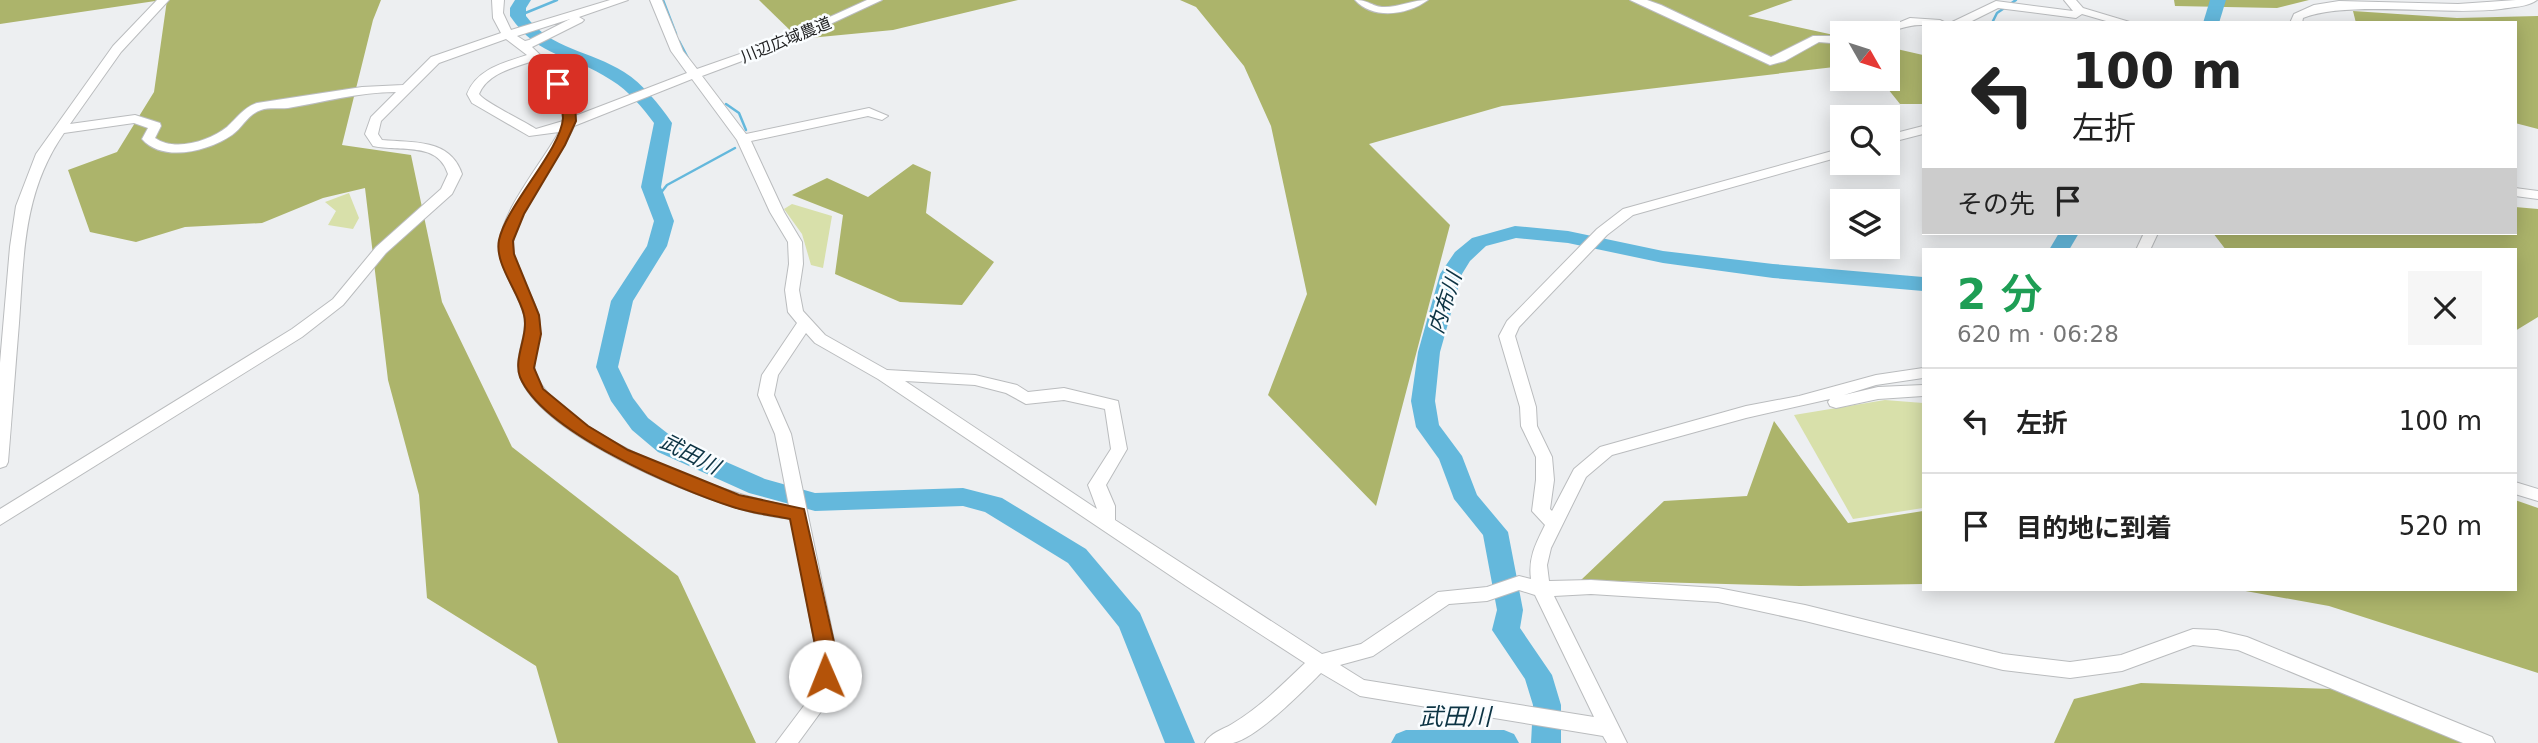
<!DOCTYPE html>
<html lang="ja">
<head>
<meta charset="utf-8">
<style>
	:root { --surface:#fff; --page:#f6f6f6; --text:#222; --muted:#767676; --line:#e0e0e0 }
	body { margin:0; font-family:"DejaVu Sans","Noto Sans JP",sans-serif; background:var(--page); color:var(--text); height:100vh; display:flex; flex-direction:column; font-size:26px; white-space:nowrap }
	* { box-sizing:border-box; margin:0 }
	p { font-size:23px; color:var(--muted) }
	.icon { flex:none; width:38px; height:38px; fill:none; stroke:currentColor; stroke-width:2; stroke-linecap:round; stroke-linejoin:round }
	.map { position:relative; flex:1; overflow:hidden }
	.drawer { position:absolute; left:1922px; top:248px; width:595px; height:343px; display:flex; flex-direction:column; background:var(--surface); border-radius:0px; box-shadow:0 4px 18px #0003 }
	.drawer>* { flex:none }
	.hud { position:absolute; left:1922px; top:21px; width:595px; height:214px; border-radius:0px; box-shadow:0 4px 18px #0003; background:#fff; color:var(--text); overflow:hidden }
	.needle { width:46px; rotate:129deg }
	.fabs { position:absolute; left:1830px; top:21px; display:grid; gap:14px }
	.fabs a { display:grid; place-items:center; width:70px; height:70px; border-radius:0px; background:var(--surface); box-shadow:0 4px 18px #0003; font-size:35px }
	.pin { position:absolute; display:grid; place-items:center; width:60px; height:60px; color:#fff; margin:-30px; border-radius:14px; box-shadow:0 4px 10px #0006 }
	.me { position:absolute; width:77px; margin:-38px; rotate:359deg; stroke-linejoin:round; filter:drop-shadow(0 0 5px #0008) }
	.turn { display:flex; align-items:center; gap:24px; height:147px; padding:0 35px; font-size:32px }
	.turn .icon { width:91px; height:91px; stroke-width:2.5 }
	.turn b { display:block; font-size:49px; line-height:60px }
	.then { display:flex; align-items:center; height:66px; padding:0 35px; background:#0003; gap:14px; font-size:26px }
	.round { display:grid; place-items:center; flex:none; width:74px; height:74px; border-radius:0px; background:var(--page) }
	.overview { display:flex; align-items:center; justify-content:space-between; height:119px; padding:0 35px }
	h1 { font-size:42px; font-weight:600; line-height:52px; color:#1e9e55 }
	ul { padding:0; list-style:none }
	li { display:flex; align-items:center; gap:21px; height:105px; padding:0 35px; border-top:2px solid var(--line) }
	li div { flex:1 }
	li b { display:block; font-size:26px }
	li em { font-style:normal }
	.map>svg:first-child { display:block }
</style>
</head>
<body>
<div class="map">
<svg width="2538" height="743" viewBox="0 0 2538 743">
	<rect width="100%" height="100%" fill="#edeff1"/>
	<!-- green -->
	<g fill="#d8e0aa">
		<path d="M349 193 359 218 353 229 328 225 336 211 325 202Z"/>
		<path d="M792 204 832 216 823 268 811 265 802 234 784 209Z"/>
		<path d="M1885 400 1923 403V508L1853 519 1794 415Z"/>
	</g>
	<!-- forest -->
	<g fill="#acb46b">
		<path d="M0 0H162L0 24Z"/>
		<path d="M167 0H381L373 20 342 145 411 155 442 302 512 447 678 576 756 743H558L536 666 427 598 419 495 388 380 365 188 323 198 262 223 185 227 136 242 90 232 68 170 117 152 154 92Z"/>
		<path d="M759 0H1018L893 30 799 39Z"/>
		<path d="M1180 0H1793L1748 16 1843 37V66L1502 106 1369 144 1450 225 1376 506 1268 395 1307 294 1271 126 1244 66 1196 7Z"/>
		<path d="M2174 0H2309L2277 8 2175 6Z"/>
		<path d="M2353 11 2457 18 2538 16V129L2515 123V23H2356Z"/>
		<path d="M1888 47 1923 55V104H1900L1880 79H1888Z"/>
		<path d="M913 164 931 172 926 213 994 262 962 305 900 302 835 274 843 215 792 195 827 178 868 197Z"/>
		<path d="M2515 207 2538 209V317L2515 331V250H2226L2213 233H2515Z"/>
		<path d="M1774 421 1848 523 1923 511V584L1800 586 1581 580 1664 501 1747 496Z"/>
		<path d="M2515 500 2538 508V673L2329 606 2240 590H2515Z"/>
		<path d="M2141 683 2332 689 2471 743H2054L2074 699Z"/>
	</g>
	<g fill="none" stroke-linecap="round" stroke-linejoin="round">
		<!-- stream -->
		<g stroke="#64b8dc" stroke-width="2.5">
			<path d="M663 0 676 34"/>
			<path d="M518 16 557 0"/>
			<path d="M1992 23 1997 13 2016 0"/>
			<path d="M679 41 690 62"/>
			<path d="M726 104 739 113 746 130"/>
			<path d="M656 199 667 185 735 148"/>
		</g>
		<!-- river -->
		<g fill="#64b8dc" fill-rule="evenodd">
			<path d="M515 0H531L526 8V16C550 49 591 51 624 72 643 84 659 104 672 123L661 187 674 221 667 246 633 301 618 367 633 398 648 418 676 440 765 479 815 493 963 488 1002 498 1086 549 1140 613 1195 743H1165L1119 627 1068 563 985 512 963 506 815 511 749 493 658 452 632 430 611 401 596 367 611 301 647 246 654 221 641 187 654 123C642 107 629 91 611 80 572 54 539 59 510 16V8Z"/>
			<path d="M2210 0H2226L2219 23H2203Z"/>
			<path d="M1515 226 1568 231 1663 251 1773 264 1923 277V291L1773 278 1663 263 1568 243 1516 238 1486 246 1470 261 1462 274 1440 352 1435 401 1439 425 1462 456 1477 495 1508 532 1523 610 1520 628 1552 675 1561 705V743H1531L1533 705 1525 679 1492 630 1497 610 1483 535 1454 499 1439 459 1416 427 1411 401 1418 352 1440 274 1455 252 1472 238Z"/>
			<path d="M2059 233H2079L2069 250H2049Z"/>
			<path d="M1406 730H1504L1514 734 1519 743H1391L1396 734Z"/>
		</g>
		<defs>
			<g id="minor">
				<path d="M157 0H169L121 52 70 124 135 115 160 123 161 126 155 138C175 152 209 141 227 127 237 118 243 108 257 103L362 87 403 85 431 57 501 33 493 18 492 0H504L503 13 511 30 610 0H628L579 17 584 20 582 22 532 47C551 65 575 88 575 116L687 73 671 51 650 0H662L683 51 697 69 777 41 867 0H882L785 45 702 76 746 134 869 108 888 116 882 120 868 116 751 141 784 212 802 242 803 264 799 290 803 311 825 335 887 370 975 375 1017 385 1028 392 1064 388 1118 401 1127 449 1106 485 1115 506V520L1322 654 1361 644 1438 592 1487 587 1519 576 1531 579C1528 558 1536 543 1545 525L1532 511 1536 480V457L1521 426 1520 407 1499 336 1507 321 1597 229 1623 209 1843 148V156L1633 215 1607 235 1519 327 1515 336 1536 407 1537 426 1552 457 1554 480 1550 509 1552 511 1574 469 1600 447 1746 406 1799 396 1876 375 1923 368V378L1876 385 1844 395 1878 387 1923 385V396L1878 399 1836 408 1830 406 1828 402 1830 399 1746 418 1612 455 1586 477 1551 548 1547 565 1549 581 1591 580 1718 588 1805 605 2003 654 2070 662 2121 655 2193 629 2217 630 2247 637 2492 737 2495 743H2463L2238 650 2193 645 2122 671 2070 678 2003 670 1805 621 1718 602 1591 594 1554 596 1627 743H1607L1603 736 1360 696 1321 673C1303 691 1257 738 1233 743 1225 743 1214 743 1205 743 1210 733 1222 730 1232 724 1259 708 1282 685 1305 663L1186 586 878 379 815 343 806 333 778 375 774 395 791 434 838 660 828 702 798 743H776L809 699 818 660 791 519C776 517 760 515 744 510 687 494 542 435 520 377 513 356 529 335 524 314 517 289 495 266 500 239 505 207 542 162 559 132L529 136 472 103 467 94C477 69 503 63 527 55L506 39 439 63 381 121 378 134 382 140C413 143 450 138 462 174L452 194 386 253 343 305 302 337 0 525V509L292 329 333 299 376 247 441 189 448 174C438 141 400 152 373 146L365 134 371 117 396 92C359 92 324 102 288 108 279 109 269 107 261 110 248 114 243 127 232 135 209 151 163 163 142 139L148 128 134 123 64 133C23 192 24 254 19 323 15 369 12 416 8 462L6 466 0 468V363L10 247 16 206 36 154 113 46ZM570 19 529 40 525 41 517 36ZM533 61C550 78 563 96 563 121L536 129C524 121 484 102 479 94 488 73 513 68 533 61ZM692 79 737 140 770 212 788 242 789 264 785 290 788 312 797 323 762 375 758 395 775 434 789 506C724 495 570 438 538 379 527 360 544 337 539 317 533 290 508 266 514 237 522 199 559 162 574 126ZM905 381 975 385 1006 393 1026 404 1064 400 1105 409 1111 449 1088 485 1097 509ZM1519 590 1535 595 1594 717 1364 680 1340 665 1373 656 1449 604 1487 601Z"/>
				<path d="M1355 0C1369 0 1371 6 1382 7 1397 8 1412 0 1428 0 1408 15 1373 20 1355 0Z"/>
				<path d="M1630 0H1647L1661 5 1771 57 1813 36H1843V44L1819 42 1785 61 1770 65Z"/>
				<path d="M2064 0H2076L2083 8 2133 23H2113L2082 14 2076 18 1998 8 1968 23H1950L1996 1 2073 11Z"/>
				<path d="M2516 0H2537C2528 7 2512 7 2501 9 2446 16 2348 0 2303 18L2302 23H2290L2294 14 2314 5 2339 1 2458 4Z"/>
				<path d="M1910 18 1940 20 1946 23H1923V25C1905 24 1892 34 1874 33Z"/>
				<path d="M1923 126V134L1888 143V135Z"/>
				<path d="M2515 188 2538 191V199L2515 196Z"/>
				<path d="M2144 233H2158L2150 250H2136Z"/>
				<path d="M2515 482 2538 489V501L2515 494Z"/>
			</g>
		</defs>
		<!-- minor casing -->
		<use href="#minor" stroke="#babcbe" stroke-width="2"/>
		<!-- minor -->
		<use href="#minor" fill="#fff" fill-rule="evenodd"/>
	</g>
	<!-- route -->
	<path fill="#b45309" stroke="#753606" stroke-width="2" d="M558 80 563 81 575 103 576 121 565 145 524 214 513 241 514 254 539 315 541 334 534 368 543 389 588 426 628 450 739 495 804 509 838 660 832 682 825 684 818 682 815 676 818 660 790 519C771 515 751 513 733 507 677 489 543 432 520 377 513 358 529 335 524 315 519 292 494 264 499 240 507 204 561 150 563 118 563 105 558 95 552 84Z"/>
	<g text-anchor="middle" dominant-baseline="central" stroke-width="5" stroke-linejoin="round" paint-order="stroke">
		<!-- far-street labels -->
		<g font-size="16" fill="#202122" stroke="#fafdff">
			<text transform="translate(786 40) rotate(-22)">川辺広域農道</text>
		</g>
		<!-- water labels -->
		<g font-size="21" font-style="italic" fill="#0d3444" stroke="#fafdff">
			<text transform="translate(1445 303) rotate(-72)">内布川</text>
			<text transform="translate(690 454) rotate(27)">武田川</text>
		</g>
		<!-- near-water labels -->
		<g font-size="24" font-style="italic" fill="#0d3444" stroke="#fafdff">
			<text x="1455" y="717">武田川</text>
		</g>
	</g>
</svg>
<div class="fabs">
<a><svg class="needle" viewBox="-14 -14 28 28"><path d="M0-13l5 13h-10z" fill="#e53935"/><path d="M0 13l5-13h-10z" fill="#767676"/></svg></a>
<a><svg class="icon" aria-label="search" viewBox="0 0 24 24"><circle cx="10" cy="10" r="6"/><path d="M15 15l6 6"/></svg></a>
<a><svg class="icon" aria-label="layers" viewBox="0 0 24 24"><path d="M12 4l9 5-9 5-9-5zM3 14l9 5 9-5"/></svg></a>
</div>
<div class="pin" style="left:558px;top:84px;background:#d93025"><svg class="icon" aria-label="arrive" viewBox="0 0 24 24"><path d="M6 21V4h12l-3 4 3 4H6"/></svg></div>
<svg class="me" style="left:825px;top:676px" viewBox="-20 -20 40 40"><circle r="19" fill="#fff"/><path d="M0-13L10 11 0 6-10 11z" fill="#b45309"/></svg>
<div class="hud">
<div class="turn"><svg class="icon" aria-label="left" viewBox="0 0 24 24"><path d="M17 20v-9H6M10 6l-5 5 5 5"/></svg><div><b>100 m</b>左折</div></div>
<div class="then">その先<svg class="icon" aria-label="arrive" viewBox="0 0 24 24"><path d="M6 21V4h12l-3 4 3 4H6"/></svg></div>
</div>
<section class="drawer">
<div class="overview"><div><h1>2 分</h1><p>620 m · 06:28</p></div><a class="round"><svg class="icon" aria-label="close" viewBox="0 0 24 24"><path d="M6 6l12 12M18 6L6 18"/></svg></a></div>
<ul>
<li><svg class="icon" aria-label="left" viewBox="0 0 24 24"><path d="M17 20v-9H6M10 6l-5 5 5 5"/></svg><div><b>左折</b></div><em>100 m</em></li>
<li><svg class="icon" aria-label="arrive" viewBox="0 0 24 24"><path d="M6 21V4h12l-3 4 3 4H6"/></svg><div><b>目的地に到着</b></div><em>520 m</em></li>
</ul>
</section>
</div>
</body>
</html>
